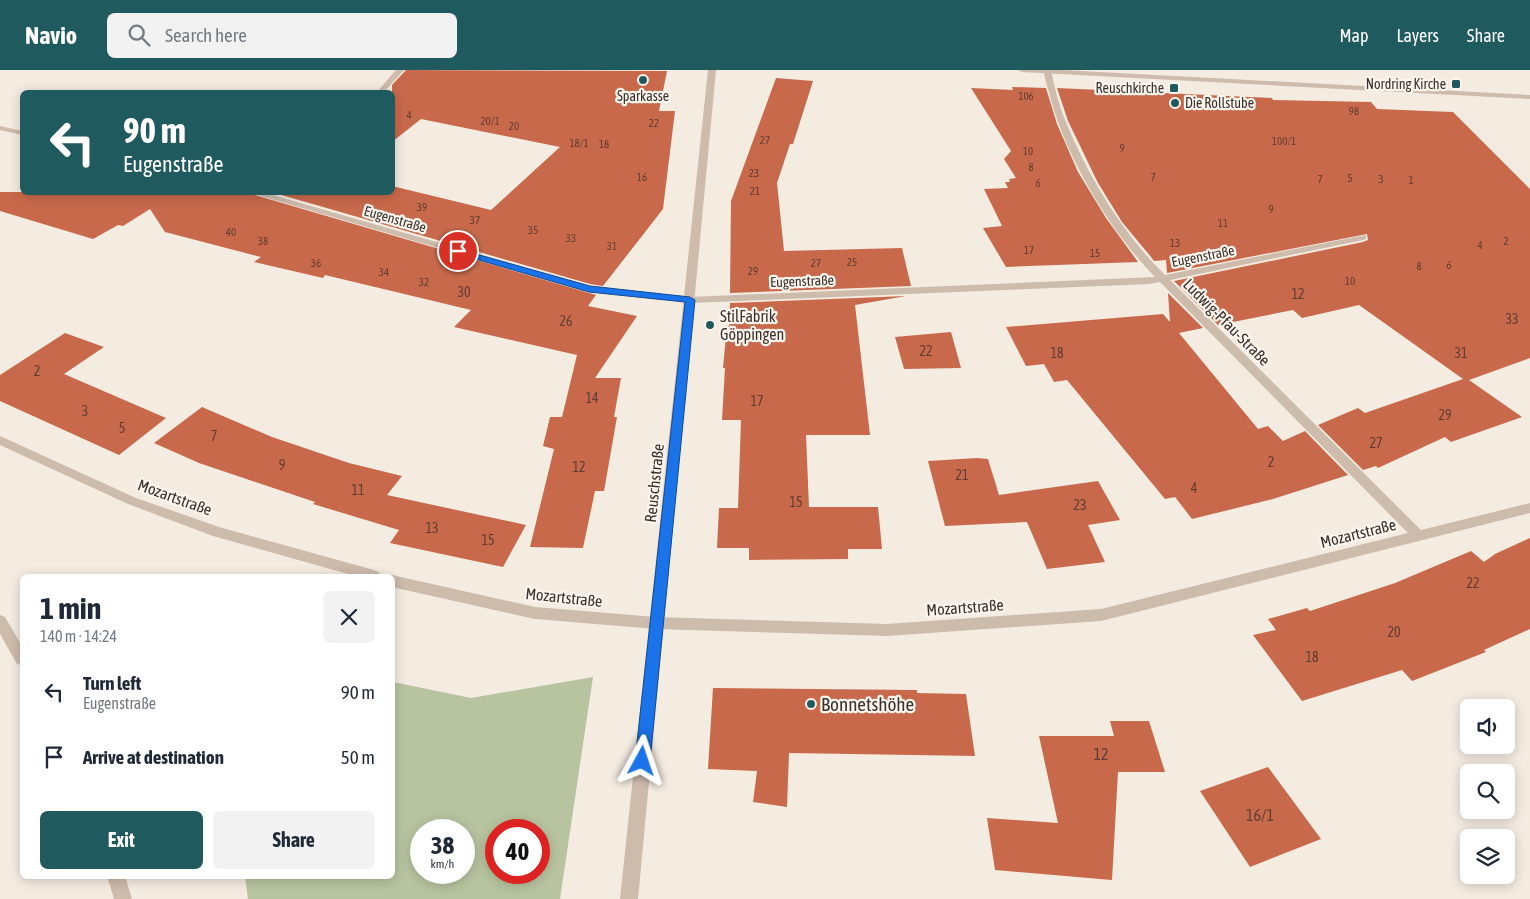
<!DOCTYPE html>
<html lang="en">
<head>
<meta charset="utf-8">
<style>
	:root { --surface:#fff; --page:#f2f2f3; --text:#1f2937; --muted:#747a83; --accent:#1f5a5e }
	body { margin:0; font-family:"Asap Condensed",sans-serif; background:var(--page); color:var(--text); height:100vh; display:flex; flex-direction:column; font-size:19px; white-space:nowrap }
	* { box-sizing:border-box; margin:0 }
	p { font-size:16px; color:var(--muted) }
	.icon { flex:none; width:28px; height:28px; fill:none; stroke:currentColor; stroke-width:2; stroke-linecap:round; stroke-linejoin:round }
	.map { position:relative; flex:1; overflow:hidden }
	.details { position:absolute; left:20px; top:504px; width:375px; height:305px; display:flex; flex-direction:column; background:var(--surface); border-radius:8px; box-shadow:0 2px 12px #0003 }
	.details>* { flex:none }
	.guide { position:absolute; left:20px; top:20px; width:375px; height:105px; border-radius:8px; box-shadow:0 2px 12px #0003; background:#1f5a5e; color:#fff; overflow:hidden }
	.buttons { position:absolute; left:1460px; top:629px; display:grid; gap:10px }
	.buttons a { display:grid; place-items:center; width:55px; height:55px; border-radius:8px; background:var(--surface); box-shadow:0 2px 12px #0003; font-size:25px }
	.speed { position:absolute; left:410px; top:749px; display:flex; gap:10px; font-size:25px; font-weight:700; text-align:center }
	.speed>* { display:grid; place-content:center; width:65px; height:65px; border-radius:50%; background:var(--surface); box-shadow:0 2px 12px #0003; line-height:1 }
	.speed small { font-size:12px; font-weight:400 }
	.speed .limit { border:8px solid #d22; background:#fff; color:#111 }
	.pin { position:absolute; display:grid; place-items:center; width:42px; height:42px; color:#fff; margin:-21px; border:2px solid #fff; border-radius:50%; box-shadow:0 1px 5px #0007 }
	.me { position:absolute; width:55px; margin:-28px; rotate:5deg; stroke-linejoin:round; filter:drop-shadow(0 0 4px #0008) }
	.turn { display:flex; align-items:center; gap:18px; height:105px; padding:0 20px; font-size:22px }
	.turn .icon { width:65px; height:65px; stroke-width:2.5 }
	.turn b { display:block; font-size:35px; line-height:42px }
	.round { display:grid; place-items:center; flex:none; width:52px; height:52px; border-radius:8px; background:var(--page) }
	.headline { display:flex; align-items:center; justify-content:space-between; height:85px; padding:0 20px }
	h1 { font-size:30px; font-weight:700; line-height:38px }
	.action { display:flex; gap:10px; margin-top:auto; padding:10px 20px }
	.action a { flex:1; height:58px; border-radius:8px; background:var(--accent); color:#fff; font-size:20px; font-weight:700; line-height:58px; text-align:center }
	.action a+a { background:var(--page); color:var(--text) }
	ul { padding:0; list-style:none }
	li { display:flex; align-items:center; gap:15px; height:65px; padding:0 20px }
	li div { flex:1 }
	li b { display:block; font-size:19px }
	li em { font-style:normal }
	header { display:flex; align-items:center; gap:30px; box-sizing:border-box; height:70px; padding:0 25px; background:var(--accent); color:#fff }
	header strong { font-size:24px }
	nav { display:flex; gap:28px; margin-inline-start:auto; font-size:18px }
	.search { width:350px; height:45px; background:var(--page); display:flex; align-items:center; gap:12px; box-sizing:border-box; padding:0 18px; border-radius:8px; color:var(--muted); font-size:19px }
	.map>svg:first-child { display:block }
</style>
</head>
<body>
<header>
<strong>Navio</strong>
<div class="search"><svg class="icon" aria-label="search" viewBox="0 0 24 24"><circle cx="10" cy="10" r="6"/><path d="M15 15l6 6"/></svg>Search here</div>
<nav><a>Map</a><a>Layers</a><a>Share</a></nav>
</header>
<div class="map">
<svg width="1530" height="829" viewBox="0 0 1530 829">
	<rect width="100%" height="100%" fill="#f4ebe1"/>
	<!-- green -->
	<path fill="#b8c4a0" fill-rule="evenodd" d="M593 607 560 829H248L245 806H392L393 612 471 628ZM421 760H464V802H421ZM496 760H539V802H496Z"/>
	<!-- building -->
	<g fill="#c8694b">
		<path d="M406 0 667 1 659 41H675L663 139 603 216 590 214 271 122H392V116L491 140 560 77 421 49 392 72V15Z"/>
		<path d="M776 8 813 11 793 74H790L777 113 784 181 902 178 911 216 730 223 731 131Z"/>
		<path d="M1012 17 1046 18 1057 54 1078 102 1106 148 1138 192 1006 197 983 158 1002 156 984 119 1008 118 1005 112H1010L1009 109 1016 108 1004 89 1011 81 971 18 1013 20Z"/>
		<path d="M1057 18 1272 28 1273 30 1371 32 1377 39 1453 42 1530 119V288L1469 310 1522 347 1451 372 1445 367 1378 398 1376 396 1363 400 1318 355 1358 338 1365 343 1463 309 1359 235 1302 248 1293 240 1218 255 1174 211 1363 172 1368 170 1367 164 1167 203 1166 190 1154 191 1151 187 1122 152 1098 113 1068 51Z"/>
		<path d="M0 122H245L596 225 588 236 637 246 595 308H621L614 347H617L604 421H595L583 478 530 477 554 379 543 376 550 347H562L577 285 454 257 471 240 325 205 323 208 254 192 261 187 165 162 150 139 123 156 118 155 93 169 0 141Z"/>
		<path d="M1168 223 1203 258 1179 263 1258 359 1268 356 1283 371 1305 361 1348 405 1273 429 1192 449 1175 427 1165 429 1067 310 1054 312 1044 294 1026 296 1006 257 1163 244 1170 252Z"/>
		<path d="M906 226 855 235 870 365H806L809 437H878L882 479H848V489L749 490V478H717L719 438H738L741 350H722L725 298H723L727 256H729L730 233Z"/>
		<path d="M951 262 961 298 904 299 895 267Z"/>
		<path d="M65 263 104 277 64 304 166 348 119 385 0 331V305Z"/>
		<path d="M202 337 272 367 349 393 402 406 387 425 526 455 503 497 390 473 399 460 313 434 315 432 199 393 154 373Z"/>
		<path d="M977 388 988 389 999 425 1098 411 1120 450 1088 455 1105 492 1047 499 1027 452 945 456 928 391Z"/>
		<path d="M1530 468V559L1484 580 1486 582 1412 611 1402 600 1302 631 1253 565 1276 560 1268 549 1307 538 1310 541 1395 513 1471 481 1484 492 1495 484Z"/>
		<path d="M713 618 917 620V623L966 624 975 686 789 683 787 737 753 732 757 701 708 699Z"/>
		<path d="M1110 651H1149L1165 702H1118L1112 810 995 800 987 748 1058 753 1039 666H1114Z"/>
		<path d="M1268 697 1321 769 1250 797 1200 721Z"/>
	</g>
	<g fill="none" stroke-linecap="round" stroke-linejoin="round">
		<!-- minor -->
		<g fill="#cdbbac" fill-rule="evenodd">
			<path d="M396 0H404L384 22H377Z"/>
			<path d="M1044 0 1051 1C1055 18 1059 36 1066 52 1089 108 1122 163 1165 205L1366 165V169L1363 170 1170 210 1421 460 1530 433V443L1101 551 887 566 655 559 535 549 392 517V506H389L392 505 535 537 655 547 887 554 1101 539 1408 463 1160 212 1150 214 690 233 589 222 247 122H262L590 216 690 227 1155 207C1111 162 1068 91 1051 30 1049 20 1044 9 1044 0Z"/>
			<path d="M0 56 22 61V65L0 60Z"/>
			<path d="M0 366 136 428 219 457 374 500 379 502 381 506H355L213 466 128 434 0 375Z"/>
			<path d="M0 545 5 547 22 576V595L17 594 0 564Z"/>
			<path d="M107 806H125L132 829H114Z"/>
		</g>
		<!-- tertiary -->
		<g fill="#cdbbac" fill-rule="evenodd">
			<path d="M708 0H716L638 829H620Z"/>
			<path d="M1018 0H1063L1530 25V29L1022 2Z"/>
		</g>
	</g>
	<!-- route -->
	<path fill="#1a73e8" stroke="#114b97" d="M458 179 590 216 690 227 695 230 650 691 648 696 642 698 637 696 635 691 685 232 589 222 455 183 454 181Z"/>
	<!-- markers -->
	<g fill="#1f5a5e" stroke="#fbf5ee" stroke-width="2">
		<circle cx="643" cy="10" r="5"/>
		<rect x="1451" y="9" width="10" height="10" rx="2.5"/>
		<rect x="1169" y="13" width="10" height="10" rx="2.5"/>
		<circle cx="1175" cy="33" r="5"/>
		<circle cx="710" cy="255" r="5"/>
		<circle cx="811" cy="634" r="5"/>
	</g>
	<g text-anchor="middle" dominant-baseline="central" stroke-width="4.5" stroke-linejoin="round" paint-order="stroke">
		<!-- far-number labels -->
		<g font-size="11" fill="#5e3e33">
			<text x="1026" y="26">106</text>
			<text x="1354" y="41">98</text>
			<text x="409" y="45">4</text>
			<text x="490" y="51">20/1</text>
			<text x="654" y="53">22</text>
			<text x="514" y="56">20</text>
			<text x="765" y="70">27</text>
			<text x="1284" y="71">100/1</text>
			<text x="579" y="73">18/1</text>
			<text x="604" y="74">18</text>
			<text x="1122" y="78">9</text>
			<text x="1028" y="81">10</text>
			<text x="1031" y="97">8</text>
			<text x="754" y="103">23</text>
			<text x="642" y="107">16</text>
			<text x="1153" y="107">7</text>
			<text x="1350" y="108">5</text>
			<text x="1320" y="109">7</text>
			<text x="1381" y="109">3</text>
			<text x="1411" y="110">1</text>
			<text x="1038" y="113">6</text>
			<text x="755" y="121">21</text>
			<text x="422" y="137">39</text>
			<text x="1271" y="139">9</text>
			<text x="475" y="150">37</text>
			<text x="1223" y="153">11</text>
			<text x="533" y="160">35</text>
			<text x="231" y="162">40</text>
			<text x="571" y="168">33</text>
			<text x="263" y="171">38</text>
			<text x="1506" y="171">2</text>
			<text x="1175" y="173">13</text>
			<text x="1480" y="175">4</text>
			<text x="612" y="176">31</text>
			<text x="1029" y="180">17</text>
			<text x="1095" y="183">15</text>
			<text x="852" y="192">25</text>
			<text x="316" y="193">36</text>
			<text x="816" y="193">27</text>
			<text x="1449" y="195">6</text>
			<text x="1419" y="196">8</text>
			<text x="753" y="201">29</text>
			<text x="384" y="202">34</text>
			<text x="1350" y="211">10</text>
			<text x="424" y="212">32</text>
		</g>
		<!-- far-poi labels -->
		<g font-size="14" fill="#3b302b" stroke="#fbf5ee" text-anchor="end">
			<text x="1446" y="14">Nordring Kirche</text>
			<text x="1164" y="18">Reuschkirche</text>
			<text x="643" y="26" text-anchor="middle">Sparkasse</text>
			<text x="1185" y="33" text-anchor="start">Die Rollstube</text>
		</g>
		<!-- far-street labels -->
		<g font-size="14" fill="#3b302b" stroke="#fbf5ee">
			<text transform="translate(395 149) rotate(16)">Eugenstraße</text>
			<text transform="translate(1203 186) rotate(-11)">Eugenstraße</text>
			<text transform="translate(802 211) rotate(-2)">Eugenstraße</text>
		</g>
		<!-- number labels -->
		<g font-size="14" fill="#5e3e33">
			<text x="464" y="222">30</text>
			<text x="1298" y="224">12</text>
			<text x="1512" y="249">33</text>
			<text x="566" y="251">26</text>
			<text x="926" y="281">22</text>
			<text x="1057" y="283">18</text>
			<text x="1461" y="283">31</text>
			<text x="37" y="301">2</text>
			<text x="592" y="328">14</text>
			<text x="757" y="331">17</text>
			<text x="85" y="341">3</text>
			<text x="1445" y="345">29</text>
			<text x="122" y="358">5</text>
			<text x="214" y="366">7</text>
			<text x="1376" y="373">27</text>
			<text x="1271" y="392">2</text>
			<text x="282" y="395">9</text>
			<text x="579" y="397">12</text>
			<text x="962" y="405">21</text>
			<text x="1194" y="418">4</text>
			<text x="358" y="420">11</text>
			<text x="796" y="432">15</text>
			<text x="1080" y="435">23</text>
			<text x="432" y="458">13</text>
			<text x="488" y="470">15</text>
			<text x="1473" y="513">22</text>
			<text x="1394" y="562">20</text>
			<text x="1312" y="587">18</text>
		</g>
		<!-- poi labels -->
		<g font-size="16" fill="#3b302b" stroke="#fbf5ee" text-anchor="start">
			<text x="720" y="246">StilFabrik<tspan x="720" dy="18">Göppingen</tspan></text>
		</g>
		<!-- street labels -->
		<g font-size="16" fill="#3b302b" stroke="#fbf5ee">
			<text transform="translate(1227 252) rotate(45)">Ludwig-Pfau-Straße</text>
			<text transform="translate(654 413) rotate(-84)">Reuschstraße</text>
			<text transform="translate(175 427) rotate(20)">Mozartstraße</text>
			<text transform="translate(1358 463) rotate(-14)">Mozartstraße</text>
			<text transform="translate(564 527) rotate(6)">Mozartstraße</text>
			<text transform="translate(965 537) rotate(-4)">Mozartstraße</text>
		</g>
		<!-- near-number labels -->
		<g font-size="16" fill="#5e3e33">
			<text x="1101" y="684">12</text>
			<text x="1260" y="745">16/1</text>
		</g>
		<!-- near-poi labels -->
		<g font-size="19" fill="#3b302b" stroke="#fbf5ee" text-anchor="start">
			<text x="821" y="634">Bonnetshöhe</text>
		</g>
	</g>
</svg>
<div class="buttons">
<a><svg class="icon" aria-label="sound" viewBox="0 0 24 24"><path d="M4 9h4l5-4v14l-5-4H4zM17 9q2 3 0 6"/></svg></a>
<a><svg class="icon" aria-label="search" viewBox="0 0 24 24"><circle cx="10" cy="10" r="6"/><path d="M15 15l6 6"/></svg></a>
<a><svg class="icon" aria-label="layers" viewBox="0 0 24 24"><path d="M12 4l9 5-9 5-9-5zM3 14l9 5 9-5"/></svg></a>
</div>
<div class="speed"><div>38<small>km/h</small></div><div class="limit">40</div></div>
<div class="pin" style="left:458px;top:181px;background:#d93025"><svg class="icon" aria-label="arrive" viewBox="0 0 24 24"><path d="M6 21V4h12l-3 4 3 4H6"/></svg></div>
<svg class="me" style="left:642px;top:691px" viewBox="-20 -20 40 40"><path d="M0-17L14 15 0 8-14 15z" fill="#1a73e8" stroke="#fff" stroke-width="4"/></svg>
<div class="guide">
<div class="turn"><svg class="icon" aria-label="left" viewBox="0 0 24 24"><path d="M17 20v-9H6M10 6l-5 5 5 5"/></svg><div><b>90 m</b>Eugenstraße</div></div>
</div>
<section class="details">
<div class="headline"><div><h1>1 min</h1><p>140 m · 14:24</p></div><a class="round"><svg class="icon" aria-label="close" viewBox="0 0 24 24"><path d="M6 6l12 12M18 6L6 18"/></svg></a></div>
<ul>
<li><svg class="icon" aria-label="left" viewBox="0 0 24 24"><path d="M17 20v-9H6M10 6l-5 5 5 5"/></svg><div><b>Turn left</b><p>Eugenstraße</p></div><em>90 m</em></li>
<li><svg class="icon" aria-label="arrive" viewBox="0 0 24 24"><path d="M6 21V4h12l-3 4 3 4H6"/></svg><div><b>Arrive at destination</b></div><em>50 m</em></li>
</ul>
<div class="action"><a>Exit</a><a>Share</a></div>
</section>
</div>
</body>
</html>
